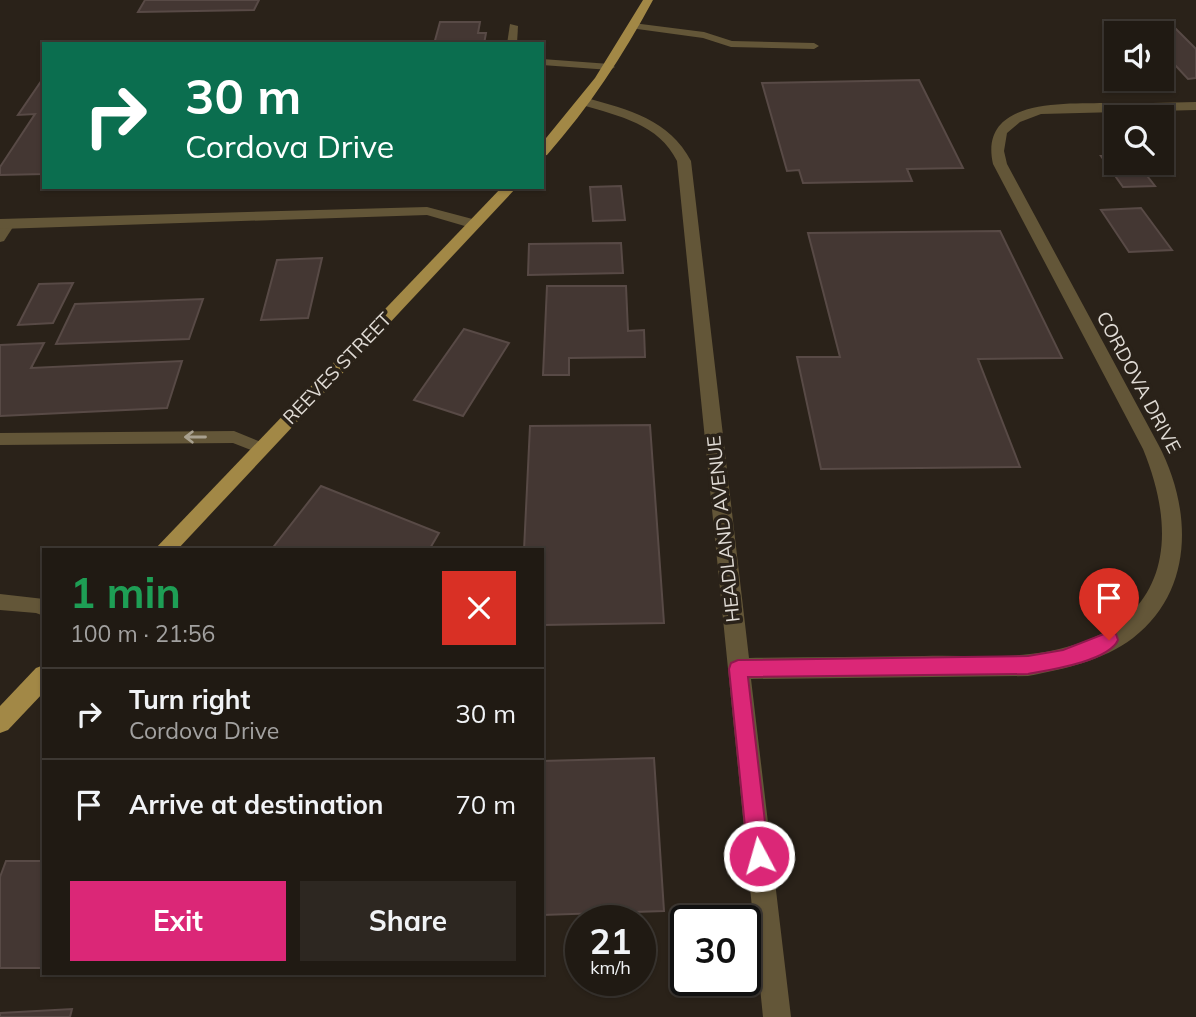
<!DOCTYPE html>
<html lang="en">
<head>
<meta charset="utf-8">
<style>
	:root { --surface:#201a13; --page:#2d2721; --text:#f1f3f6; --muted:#a2a1a0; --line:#3d3833; --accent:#db2777 }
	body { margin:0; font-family:Mulish,sans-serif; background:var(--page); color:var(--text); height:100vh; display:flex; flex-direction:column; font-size:26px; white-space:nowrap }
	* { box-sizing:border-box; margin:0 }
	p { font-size:23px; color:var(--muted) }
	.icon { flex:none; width:38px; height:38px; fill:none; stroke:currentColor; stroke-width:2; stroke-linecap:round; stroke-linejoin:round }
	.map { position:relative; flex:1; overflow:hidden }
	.drawer { position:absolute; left:42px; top:548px; width:502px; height:427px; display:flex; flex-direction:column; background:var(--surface); border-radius:0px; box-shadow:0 2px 5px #0004,0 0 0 2px var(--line) }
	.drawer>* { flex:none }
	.hud { position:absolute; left:42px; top:42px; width:502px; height:147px; border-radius:0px; box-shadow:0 2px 5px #0004,0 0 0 2px var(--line); background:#0b6e4f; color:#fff; overflow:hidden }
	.fabs { position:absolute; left:1104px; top:21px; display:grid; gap:14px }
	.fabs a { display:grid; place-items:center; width:70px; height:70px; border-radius:0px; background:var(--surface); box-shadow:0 2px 5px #0004,0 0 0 2px var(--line); font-size:35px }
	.speed { position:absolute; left:565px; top:905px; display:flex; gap:14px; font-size:35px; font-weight:700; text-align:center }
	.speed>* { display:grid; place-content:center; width:91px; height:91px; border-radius:50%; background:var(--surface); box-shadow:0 2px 5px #0004,0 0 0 2px var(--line); line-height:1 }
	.speed small { font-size:18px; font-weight:400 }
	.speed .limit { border:4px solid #111; border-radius:10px; background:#fff; color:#111 }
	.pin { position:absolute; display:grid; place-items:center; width:60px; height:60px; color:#fff; margin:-72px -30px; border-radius:50% 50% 50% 0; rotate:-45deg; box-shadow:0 0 7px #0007 }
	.pin .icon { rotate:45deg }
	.me { position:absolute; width:77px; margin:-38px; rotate:354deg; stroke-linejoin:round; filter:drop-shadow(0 0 5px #0008) }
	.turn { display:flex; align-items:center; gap:24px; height:147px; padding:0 28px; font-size:32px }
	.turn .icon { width:91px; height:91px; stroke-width:2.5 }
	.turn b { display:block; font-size:49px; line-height:60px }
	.round { display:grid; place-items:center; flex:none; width:74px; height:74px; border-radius:0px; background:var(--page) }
	.overview { display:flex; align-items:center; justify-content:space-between; height:119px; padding:0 28px }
	h1 { font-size:42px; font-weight:700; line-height:52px; color:#1e9e55 }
	.primary-button { display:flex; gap:14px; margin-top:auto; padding:14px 28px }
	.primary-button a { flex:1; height:80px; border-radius:0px; background:var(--accent); color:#fff; font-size:28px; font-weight:700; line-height:80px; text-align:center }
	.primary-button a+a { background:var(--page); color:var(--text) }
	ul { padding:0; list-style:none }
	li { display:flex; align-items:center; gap:21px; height:91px; padding:0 28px; border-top:2px solid var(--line) }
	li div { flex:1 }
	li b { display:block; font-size:26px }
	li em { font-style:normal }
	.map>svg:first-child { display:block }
</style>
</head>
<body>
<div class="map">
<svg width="1196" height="1017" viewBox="0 0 1196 1017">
	<rect width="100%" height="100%" fill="#2a2219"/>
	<!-- building -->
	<g fill="#443733" stroke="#584a46" stroke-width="2">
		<path d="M145 0H259L254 10 138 12Z"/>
		<path d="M440 22H480L478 33H486L484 44H434Z"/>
		<path d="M1171 24 1196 49V78L1188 79 1162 51V33H1148L1140 25Z"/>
		<path d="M44 77V174L0 175V167L35 114 18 115Z"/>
		<path d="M919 80 963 168 907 169 912 181 803 183 799 170 787 171 762 83Z"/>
		<path d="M1101 156H1116V163H1137L1155 186 1123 187Z"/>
		<path d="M621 186 625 220 593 221 590 187Z"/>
		<path d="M1141 208 1172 250 1129 252 1101 210Z"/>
		<path d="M1000 231 1062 358 978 359 1020 467 821 469 797 357H840L808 233Z"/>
		<path d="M621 243 623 273 528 275 529 244Z"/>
		<path d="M322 258 308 318 261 320 277 260Z"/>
		<path d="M73 283 53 323 18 325 39 284Z"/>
		<path d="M547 286H626L628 331 644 330 645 357 569 358V375H543Z"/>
		<path d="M203 299 189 339 56 344 75 304Z"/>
		<path d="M464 329 509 343 463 416 414 400Z"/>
		<path d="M44 343 31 368 182 361 167 408 0 416V345Z"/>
		<path d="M650 425 664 623 542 625V550H524L530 426Z"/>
		<path d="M321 486 439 533 429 550H271Z"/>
		<path d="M654 758 664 911 542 915V761Z"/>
		<path d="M6 861H44V968H0V877Z"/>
		<path d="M72 1009 70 1017H0V1013Z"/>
	</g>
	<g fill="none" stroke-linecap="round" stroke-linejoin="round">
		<!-- service -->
		<g fill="#635638" fill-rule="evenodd">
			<path d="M633 23 704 32 732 41 814 43 819 46 814 49 731 47 703 38 630 28V24Z"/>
			<path d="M510 24 518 26 517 44H507Z"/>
			<path d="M542 59 610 64 615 67 610 70 542 65Z"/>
			<path d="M9 220 15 224 4 241 0 242V229L5 221Z"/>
			<path d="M234 431 266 444 268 448 266 452 261 454 233 443 0 445V433Z"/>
			<path d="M0 594 44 599V616L36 613 0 610Z"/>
		</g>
		<!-- minor -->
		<g fill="#635638" fill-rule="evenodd">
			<path d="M586 98C628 109 670 120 691 161L749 658C807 657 866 657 924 656 959 655 996 658 1030 654 1154 639 1188 559 1143 449L993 164C978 97 1067 104 1110 103 1138 103 1167 103 1196 102V110L1041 114 1020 122 1007 133 1004 151 1007 164 1158 444C1192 508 1195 590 1133 638 1102 661 1065 669 1028 676L751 679 791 1017H763L677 161C659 124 619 116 582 105L580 102Z"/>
			<path d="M427 207 480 221 482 224 475 229 427 215 0 229V219Z"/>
		</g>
		<!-- primary -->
		<g fill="#a28846" fill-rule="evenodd">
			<path d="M643 0H653C623 56 589 107 547 155L542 156V143L595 78Z"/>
			<path d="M502 187H517L177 550H154Z"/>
			<path d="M44 665V692L8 730 0 733V706L36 668Z"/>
		</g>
	</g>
	<!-- one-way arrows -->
	<defs><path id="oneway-shaft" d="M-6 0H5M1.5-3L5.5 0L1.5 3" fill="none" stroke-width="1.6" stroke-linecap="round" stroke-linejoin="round" transform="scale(1.75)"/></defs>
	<use stroke="#a8a08f" href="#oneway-shaft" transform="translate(195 437) rotate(-180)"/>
	<!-- route -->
	<path fill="#db2777" stroke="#8e194d" stroke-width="2" d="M1109 632 1116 634 1118 640C1109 661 1050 670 1028 674L748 677 769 856 766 864 759 867 751 864 748 856 729 669 731 663 738 660 1028 656 1063 650Z"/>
	<g text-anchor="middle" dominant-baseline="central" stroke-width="7" stroke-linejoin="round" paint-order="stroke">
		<!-- street labels -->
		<g font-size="19" fill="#e1dcd6" stroke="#2a2219">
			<text transform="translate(337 368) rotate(-46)">REEVES STREET</text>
			<text transform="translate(1139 382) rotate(62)">CORDOVA DRIVE</text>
			<text transform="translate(723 529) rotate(-96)">HEADLAND AVENUE</text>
		</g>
	</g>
</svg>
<div class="fabs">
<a><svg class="icon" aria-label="sound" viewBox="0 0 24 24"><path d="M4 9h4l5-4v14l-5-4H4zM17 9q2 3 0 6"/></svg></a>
<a><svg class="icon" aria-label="search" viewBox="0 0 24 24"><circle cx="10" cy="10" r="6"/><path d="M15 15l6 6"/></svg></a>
</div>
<div class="speed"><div>21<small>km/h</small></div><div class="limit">30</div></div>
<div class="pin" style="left:1109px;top:640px;background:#d93025"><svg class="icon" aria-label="arrive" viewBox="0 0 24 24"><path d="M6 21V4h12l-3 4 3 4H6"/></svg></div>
<svg class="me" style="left:759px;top:856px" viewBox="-20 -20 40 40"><circle r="17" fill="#db2777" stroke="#fff" stroke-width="3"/><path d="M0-11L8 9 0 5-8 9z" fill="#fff"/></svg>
<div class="hud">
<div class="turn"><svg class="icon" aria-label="right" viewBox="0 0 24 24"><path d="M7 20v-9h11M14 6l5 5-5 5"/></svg><div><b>30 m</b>Cordova Drive</div></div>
</div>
<section class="drawer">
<div class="overview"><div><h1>1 min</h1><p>100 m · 21:56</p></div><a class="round" style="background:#d93025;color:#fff"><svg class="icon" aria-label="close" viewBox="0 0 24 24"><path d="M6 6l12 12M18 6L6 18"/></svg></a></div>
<ul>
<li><svg class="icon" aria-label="right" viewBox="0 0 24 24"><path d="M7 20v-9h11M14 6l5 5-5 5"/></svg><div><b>Turn right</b><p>Cordova Drive</p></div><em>30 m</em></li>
<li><svg class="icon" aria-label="arrive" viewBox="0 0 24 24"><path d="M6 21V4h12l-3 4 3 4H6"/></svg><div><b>Arrive at destination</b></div><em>70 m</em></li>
</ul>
<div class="primary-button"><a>Exit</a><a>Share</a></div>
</section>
</div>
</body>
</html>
